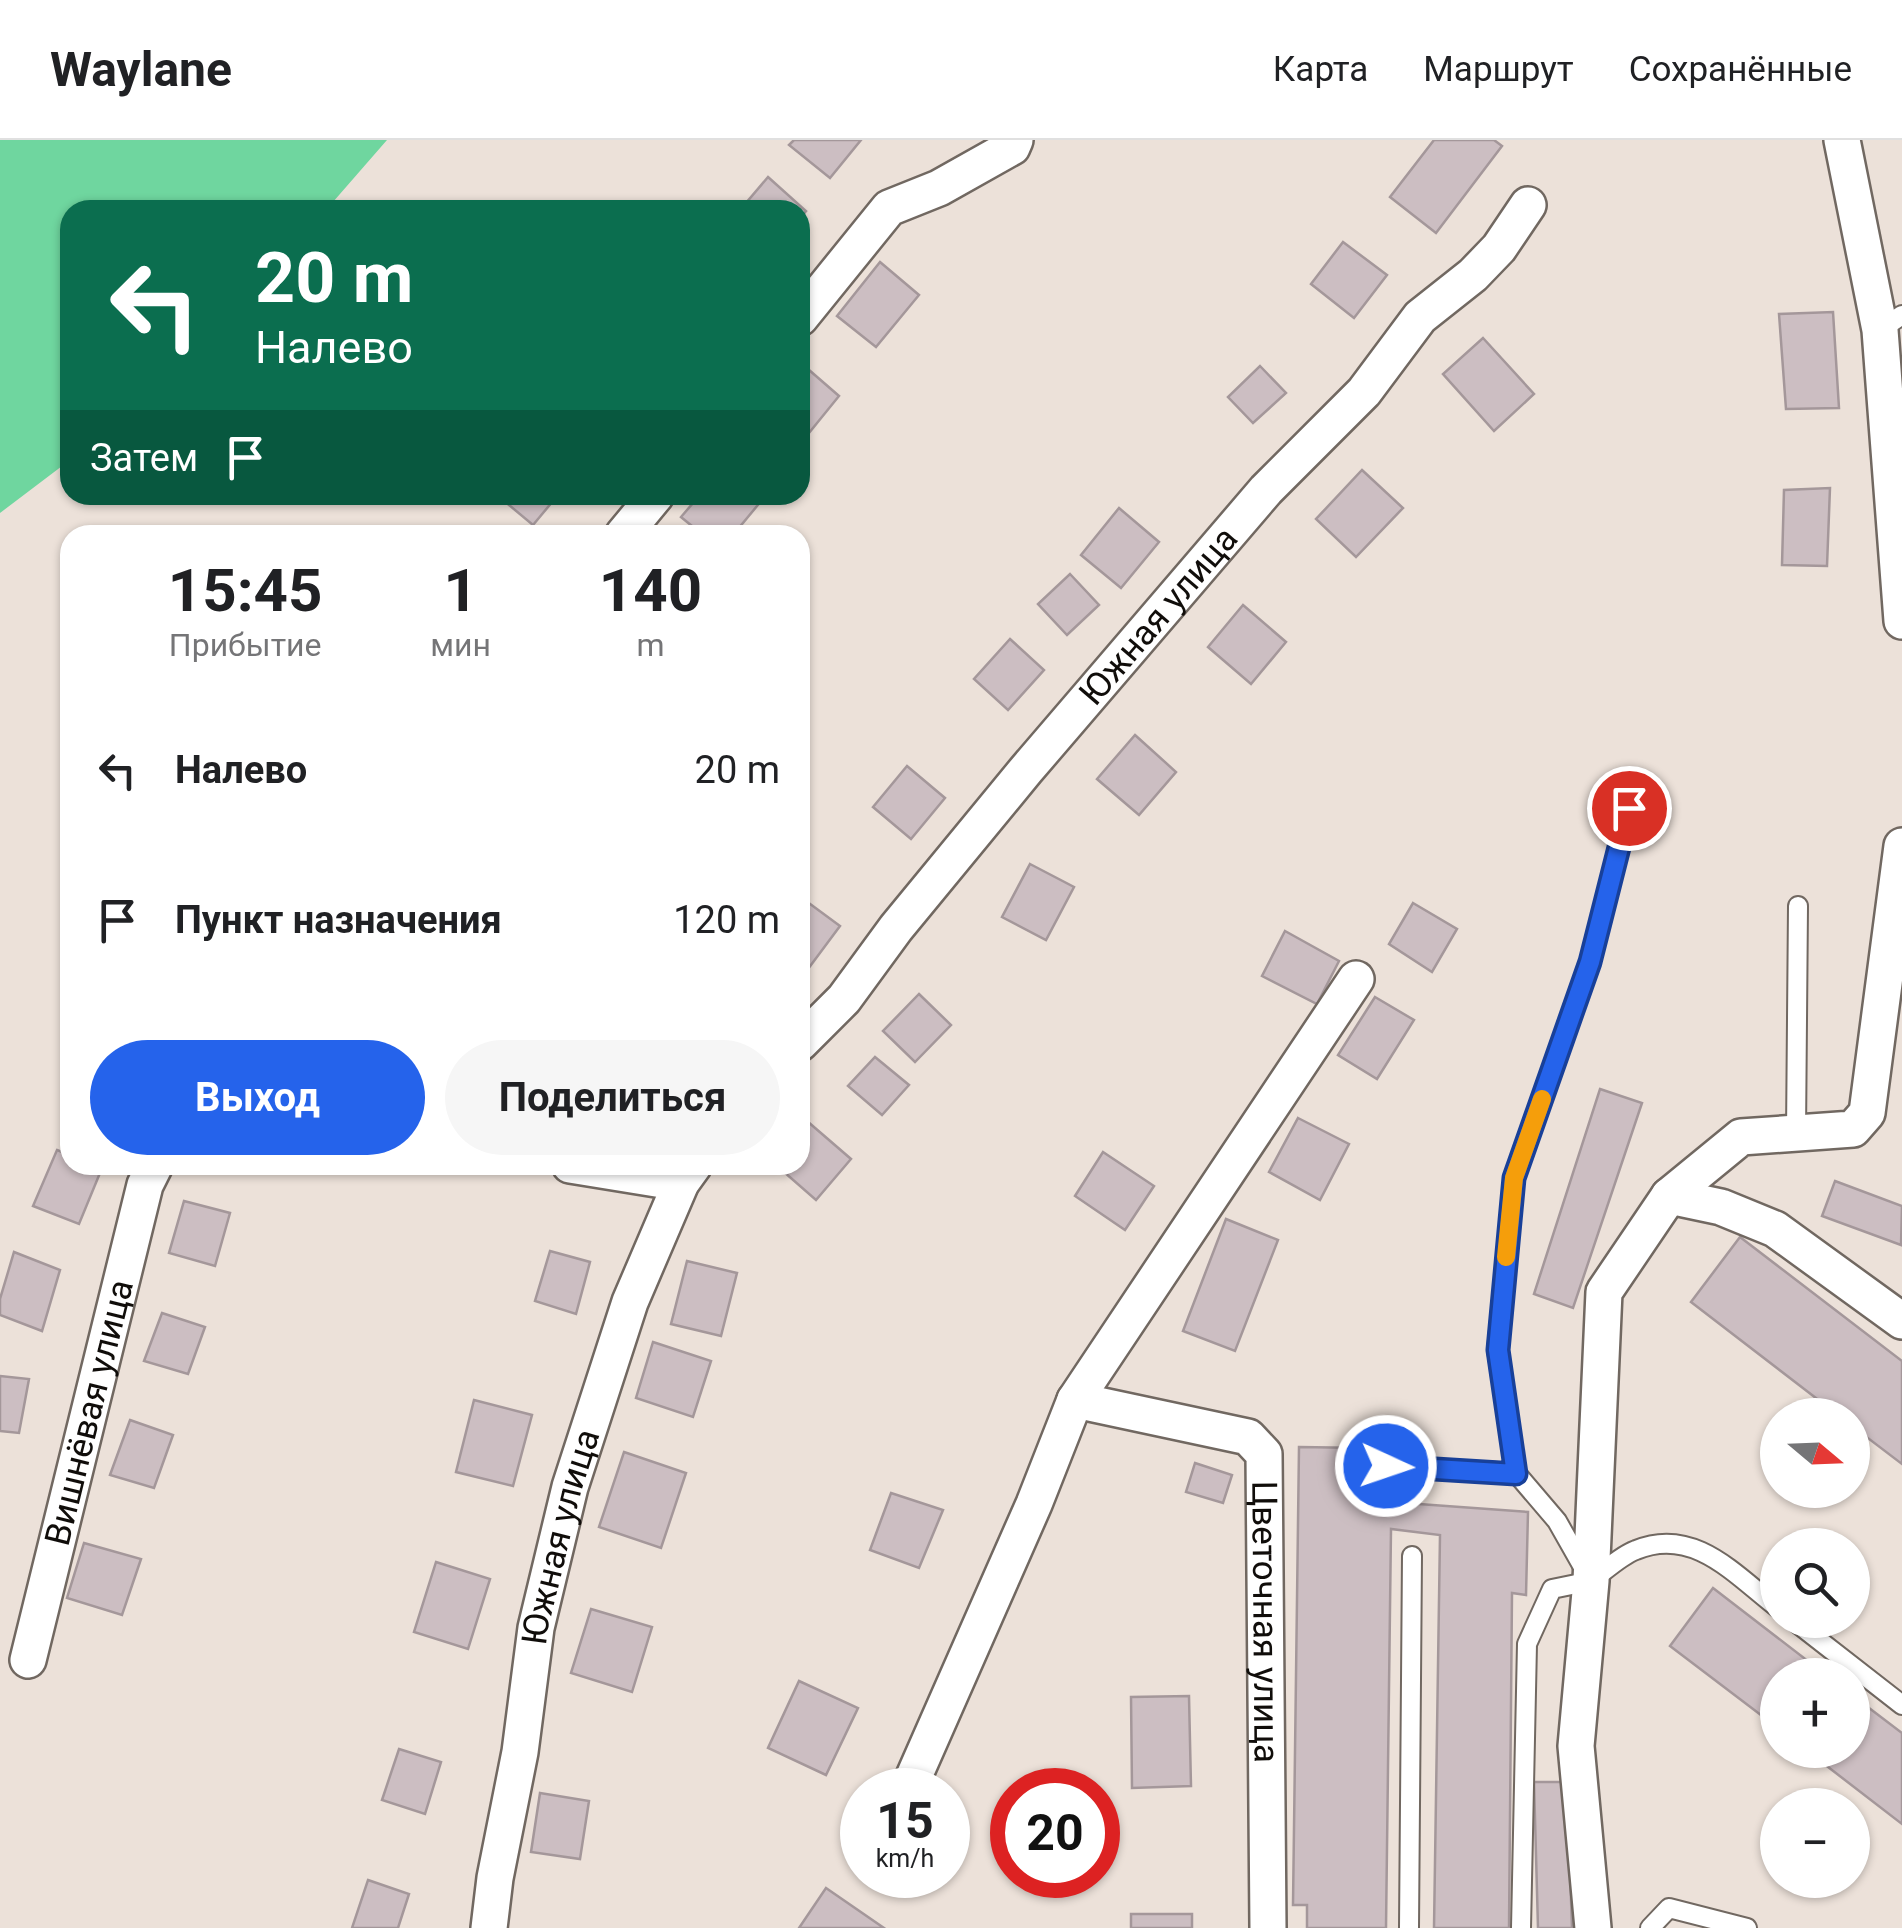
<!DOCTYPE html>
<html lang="ru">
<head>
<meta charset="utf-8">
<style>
	:root { --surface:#fff; --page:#f6f6f6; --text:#202124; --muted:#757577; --line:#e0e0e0; --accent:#2563eb }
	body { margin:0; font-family:Roboto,sans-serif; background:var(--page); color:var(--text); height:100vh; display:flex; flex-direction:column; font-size:38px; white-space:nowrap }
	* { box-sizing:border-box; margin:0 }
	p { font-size:32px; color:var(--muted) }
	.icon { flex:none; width:55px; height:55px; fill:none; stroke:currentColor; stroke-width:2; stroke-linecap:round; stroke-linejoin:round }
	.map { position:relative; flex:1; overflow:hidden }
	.sheet { position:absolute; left:60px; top:385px; width:750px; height:650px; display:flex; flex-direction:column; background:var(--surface); border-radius:30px; box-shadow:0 2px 8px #0004 }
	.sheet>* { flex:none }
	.banner { position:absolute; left:60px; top:60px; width:750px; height:305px; border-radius:30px; box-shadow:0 2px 8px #0004; background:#0b6e4f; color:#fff; overflow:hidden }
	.needle { width:65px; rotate:109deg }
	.buttons { position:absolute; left:1760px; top:1258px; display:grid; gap:20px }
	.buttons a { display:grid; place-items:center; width:110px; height:110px; border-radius:50%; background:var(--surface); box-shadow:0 2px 8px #0004; font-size:50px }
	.speed { position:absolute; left:840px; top:1628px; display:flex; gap:20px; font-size:50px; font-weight:700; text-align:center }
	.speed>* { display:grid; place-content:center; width:130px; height:130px; border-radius:50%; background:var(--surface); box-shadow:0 2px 8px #0004; line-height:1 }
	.speed small { font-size:25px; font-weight:400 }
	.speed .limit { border:15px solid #d22; background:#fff; color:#111 }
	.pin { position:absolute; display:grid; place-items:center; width:85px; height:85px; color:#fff; margin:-42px; border:5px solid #fff; border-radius:50%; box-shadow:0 2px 10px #0007 }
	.me { position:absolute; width:110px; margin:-55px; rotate:93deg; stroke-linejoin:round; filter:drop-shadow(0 0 8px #0008) }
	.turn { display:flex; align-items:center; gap:35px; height:210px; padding:0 30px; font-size:45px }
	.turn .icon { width:130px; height:130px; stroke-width:2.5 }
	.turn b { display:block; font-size:70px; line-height:85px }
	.then { display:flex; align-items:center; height:95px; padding:0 30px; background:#0003; gap:20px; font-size:38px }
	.eta { display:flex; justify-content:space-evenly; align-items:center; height:170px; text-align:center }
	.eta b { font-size:60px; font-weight:700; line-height:70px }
	.action { display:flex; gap:20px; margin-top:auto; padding:20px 30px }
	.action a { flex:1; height:115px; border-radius:60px; background:var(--accent); color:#fff; font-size:40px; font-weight:700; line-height:115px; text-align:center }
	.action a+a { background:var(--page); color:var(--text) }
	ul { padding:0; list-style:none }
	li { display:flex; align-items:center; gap:30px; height:150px; padding:0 30px }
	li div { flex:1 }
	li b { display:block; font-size:38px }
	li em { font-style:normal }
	header { display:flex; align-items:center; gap:60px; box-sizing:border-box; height:140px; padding:0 50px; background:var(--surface); border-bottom:2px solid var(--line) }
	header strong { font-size:48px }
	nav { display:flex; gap:55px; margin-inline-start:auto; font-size:35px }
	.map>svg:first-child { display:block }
</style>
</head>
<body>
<header>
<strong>Waylane</strong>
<nav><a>Карта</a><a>Маршрут</a><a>Сохранённые</a></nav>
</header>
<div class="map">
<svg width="1902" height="1788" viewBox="0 0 1902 1788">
	<rect width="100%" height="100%" fill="#ece1d9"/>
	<!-- green -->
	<path fill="#6fd69f" d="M0 0H387L326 70H70V320L0 373Z"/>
	<!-- building -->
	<g fill="#ccbec2" stroke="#a4979a" stroke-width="2.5">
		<path d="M794 0H861L830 38 789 5Z"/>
		<path d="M1434 0H1494L1502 6 1436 93 1390 57Z"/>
		<path d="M768 37 806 71 800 78V70H740Z"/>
		<path d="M1343 102 1387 135 1354 178 1311 144Z"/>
		<path d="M880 122 919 155 876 207 837 176Z"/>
		<path d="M1833 172 1839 268 1786 269 1779 174Z"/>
		<path d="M1483 198 1534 254 1494 291 1443 234Z"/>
		<path d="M801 223 839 256 800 304V224Z"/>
		<path d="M1260 226 1286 253 1253 283 1228 257Z"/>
		<path d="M1362 330 1403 368 1356 417 1316 379Z"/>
		<path d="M1830 348 1827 426 1782 425 1784 350Z"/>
		<path d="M497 355H558L533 385Z"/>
		<path d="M700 355H756L762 360 733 395H703L681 377Z"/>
		<path d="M1119 368 1159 402 1121 448 1081 415Z"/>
		<path d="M1070 434 1099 465 1067 495 1038 464Z"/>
		<path d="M1243 465 1286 502 1251 544 1208 507Z"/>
		<path d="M1010 499 1044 530 1008 570 974 539Z"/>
		<path d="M1135 595 1176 632 1139 675 1097 639Z"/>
		<path d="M907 626 945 658 911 699 873 667Z"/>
		<path d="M1030 724 1074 747 1046 800 1002 777Z"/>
		<path d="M802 758 840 786 808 829 800 823Z"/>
		<path d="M1413 763 1457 789 1432 832 1389 804Z"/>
		<path d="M1285 791 1339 821 1317 864 1262 836Z"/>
		<path d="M919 854 951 885 915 922 883 891Z"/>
		<path d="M1375 857 1414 880 1377 939 1338 915Z"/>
		<path d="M875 917 909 945 882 975 848 946Z"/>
		<path d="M1600 949 1642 963 1573 1168 1534 1154Z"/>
		<path d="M1298 978 1349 1004 1320 1060 1269 1032Z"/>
		<path d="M807 981 851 1019 816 1060 776 1025H800V989Z"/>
		<path d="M57 1010 70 1015V1025L102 1028 79 1084 33 1066Z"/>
		<path d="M1103 1012 1154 1046 1125 1090 1075 1056Z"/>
		<path d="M1835 1041 1902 1066 1901 1105 1822 1076Z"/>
		<path d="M184 1061 230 1073 215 1126 169 1113Z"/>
		<path d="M1226 1079 1278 1100 1235 1211 1183 1191Z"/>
		<path d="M1740 1097 1902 1221V1324L1852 1286V1275H1838L1691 1162Z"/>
		<path d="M550 1111 590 1122 576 1174 535 1161Z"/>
		<path d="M14 1112 60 1130 42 1191 0 1175V1159Z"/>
		<path d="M687 1121 737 1133 721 1196 671 1184Z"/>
		<path d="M162 1173 205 1187 188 1234 144 1221Z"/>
		<path d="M653 1202 711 1221 693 1277 636 1258Z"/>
		<path d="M0 1236 29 1239 19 1293 0 1291Z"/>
		<path d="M474 1260 532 1275 513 1346 456 1332Z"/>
		<path d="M130 1280 173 1295 154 1348 110 1335Z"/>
		<path d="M1299 1307 1364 1308 1366 1343 1405 1363 1528 1372 1526 1455 1512 1453 1509 1788H1434L1440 1395 1391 1389 1386 1788H1307V1765H1293Z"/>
		<path d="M624 1312 686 1333 661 1408 599 1387Z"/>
		<path d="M1195 1323 1232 1335 1223 1363 1186 1352Z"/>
		<path d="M891 1353 943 1370 919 1428 870 1410Z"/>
		<path d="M84 1403 141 1419 122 1475 67 1458Z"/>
		<path d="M436 1422 490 1439 468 1509 414 1492Z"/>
		<path d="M1713 1448 1826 1535H1778V1588L1670 1506Z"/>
		<path d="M591 1469 652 1487 632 1552 571 1533Z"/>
		<path d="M799 1541 858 1568 826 1635 768 1608Z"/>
		<path d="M1852 1555 1902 1593V1684L1806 1610H1852Z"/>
		<path d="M1189 1556 1191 1646 1132 1648 1131 1557Z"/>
		<path d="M399 1609 441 1622 425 1674 382 1660Z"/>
		<path d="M1534 1642H1567L1572 1788H1538Z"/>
		<path d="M540 1653 589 1661 580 1719 531 1712Z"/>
		<path d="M368 1740 409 1754 398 1788H352Z"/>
		<path d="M826 1748 884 1788H799Z"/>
		<rect x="1131" y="1774" width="61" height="14"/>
	</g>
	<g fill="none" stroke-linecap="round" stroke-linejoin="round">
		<defs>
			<g id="service">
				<path d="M1880 190 1902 175"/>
				<path d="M1796 993 1798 766"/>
				<path d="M1386 1326 1516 1333 1557 1381 1591 1441 1552 1449 1527 1504 1521 1788"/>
				<path d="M1516 1333 1497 1210 1514 1038 1590 822 1629 668"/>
				<path d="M1591 1441C1605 1431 1620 1416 1636 1410 1694 1386 1735 1435 1778 1468"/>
				<path d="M1793 1480 1902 1565"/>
				<path d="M1409 1788 1412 1416"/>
				<path d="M1650 1788 1669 1768 1747 1788"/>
			</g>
			<g id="minor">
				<path d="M1842 0 1880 190 1902 481"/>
				<path d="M800 178 889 68 939 48 1012 7 1015 0"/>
				<path d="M623 395 656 355"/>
				<path id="s1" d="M800 903 844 859 896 788 1026 630 1266 350 1364 252 1420 177 1473 135 1499 108 1528 65"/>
				<path d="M570 1025 681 1043"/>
				<path d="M1669 1056 1721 1067 1775 1089 1902 1181"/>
				<path id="s2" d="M1075 1260 1248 1297 1264 1314 1268 1788"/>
				<path id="s3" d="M28 1520 145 1045 155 1025"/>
				<path d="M908 1650 1034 1364 1075 1260 1356 839"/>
				<path id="s4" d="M489 1788 495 1738 520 1612 536 1488 570 1347 630 1162 681 1043 694 1025"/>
				<path d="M1593 1788 1576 1606 1591 1441 1604 1152 1669 1056 1741 997 1853 989 1867 973 1902 706"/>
			</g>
		</defs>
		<!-- service casing -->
		<use href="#service" stroke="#716861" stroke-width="22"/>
		<!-- minor casing -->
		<use href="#minor" stroke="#716861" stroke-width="40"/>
		<!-- service -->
		<use href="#service" stroke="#fff" stroke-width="18"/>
		<!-- minor -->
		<use href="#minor" stroke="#fff" stroke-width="35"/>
	</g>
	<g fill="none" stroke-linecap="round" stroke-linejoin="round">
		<defs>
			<path id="route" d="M1386 1326 1516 1334 1498 1210 1514 1038 1590 822 1629 668"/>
		</defs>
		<!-- route casing -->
		<use href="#route" stroke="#184099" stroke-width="25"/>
		<!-- route -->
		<use href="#route" stroke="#2563eb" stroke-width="18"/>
		<!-- slow -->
		<path stroke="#f59e0b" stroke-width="18" d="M1506 1117 1514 1038 1542 959"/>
	</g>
	<g text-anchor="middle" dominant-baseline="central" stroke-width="8" stroke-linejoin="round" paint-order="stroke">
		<!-- street labels -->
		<g font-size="35" fill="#100d0a" stroke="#ece1d9">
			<text stroke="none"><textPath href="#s1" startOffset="558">Южная улица</textPath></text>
			<text stroke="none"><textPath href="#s3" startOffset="255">Вишнёвая улица</textPath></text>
			<text stroke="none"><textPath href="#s4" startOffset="398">Южная улица</textPath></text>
			<text stroke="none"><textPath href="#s2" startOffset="368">Цветочная улица</textPath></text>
		</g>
	</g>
</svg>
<div class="buttons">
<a><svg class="needle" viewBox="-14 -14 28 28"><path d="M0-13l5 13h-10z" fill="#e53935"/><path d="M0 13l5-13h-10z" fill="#757577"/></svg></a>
<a><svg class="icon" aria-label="search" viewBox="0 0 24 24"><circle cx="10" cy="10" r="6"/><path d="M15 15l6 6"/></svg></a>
<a>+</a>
<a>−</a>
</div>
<div class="speed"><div>15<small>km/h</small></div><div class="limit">20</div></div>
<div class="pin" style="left:1629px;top:668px;background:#d93025"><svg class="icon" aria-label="arrive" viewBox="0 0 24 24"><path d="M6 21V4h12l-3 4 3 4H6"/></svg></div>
<svg class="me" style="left:1386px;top:1326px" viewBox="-20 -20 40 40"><circle r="17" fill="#2563eb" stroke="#fff" stroke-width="3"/><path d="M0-11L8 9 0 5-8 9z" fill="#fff"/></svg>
<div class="banner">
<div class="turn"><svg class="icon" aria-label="left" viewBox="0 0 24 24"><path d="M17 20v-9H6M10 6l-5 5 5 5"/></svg><div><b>20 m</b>Налево</div></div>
<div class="then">Затем<svg class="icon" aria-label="arrive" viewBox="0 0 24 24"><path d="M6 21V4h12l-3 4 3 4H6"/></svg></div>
</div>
<section class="sheet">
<div class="eta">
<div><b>15:45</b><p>Прибытие</p></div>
<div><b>1</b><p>мин</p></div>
<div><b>140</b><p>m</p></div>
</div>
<ul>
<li><svg class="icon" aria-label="left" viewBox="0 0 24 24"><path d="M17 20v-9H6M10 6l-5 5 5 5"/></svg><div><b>Налево</b></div><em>20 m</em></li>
<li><svg class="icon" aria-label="arrive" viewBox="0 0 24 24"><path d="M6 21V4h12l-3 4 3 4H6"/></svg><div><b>Пункт назначения</b></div><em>120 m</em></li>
</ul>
<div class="action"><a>Выход</a><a>Поделиться</a></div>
</section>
</div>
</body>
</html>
